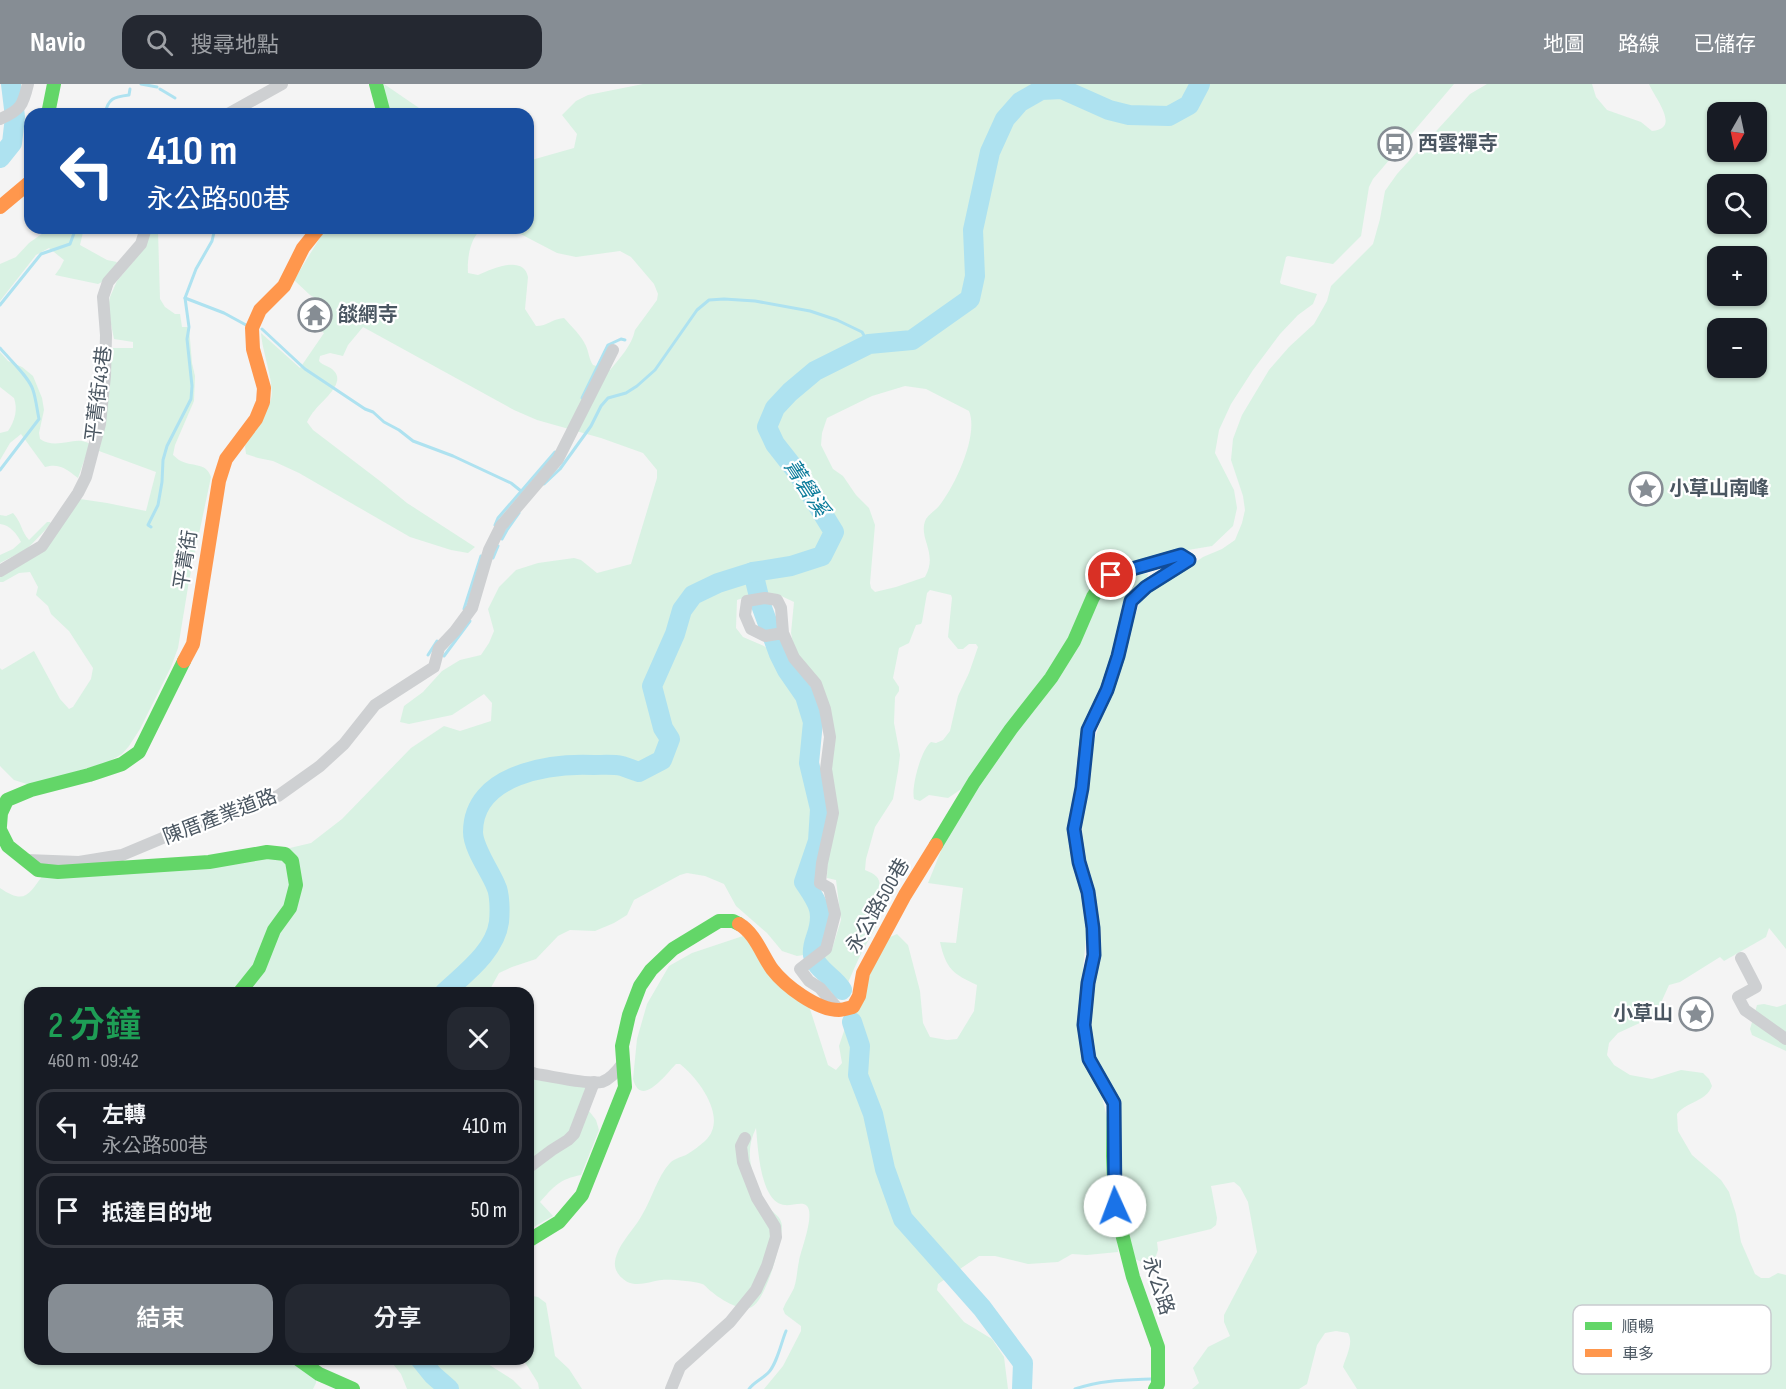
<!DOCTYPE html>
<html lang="zh-TW">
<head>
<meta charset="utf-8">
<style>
	:root { --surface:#171b24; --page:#242831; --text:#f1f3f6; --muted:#9ea1a6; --line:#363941; --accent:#868d94 }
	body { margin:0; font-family:"Sofia Sans Condensed","Noto Sans TC",sans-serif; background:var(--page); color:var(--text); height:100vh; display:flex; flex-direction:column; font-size:22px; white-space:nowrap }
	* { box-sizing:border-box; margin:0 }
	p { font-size:20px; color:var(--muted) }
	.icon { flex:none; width:33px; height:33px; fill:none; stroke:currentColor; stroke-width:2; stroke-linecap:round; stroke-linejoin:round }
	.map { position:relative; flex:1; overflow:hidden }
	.drawer { position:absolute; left:24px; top:903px; width:510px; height:378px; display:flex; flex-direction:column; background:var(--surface); border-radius:18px; box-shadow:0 2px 4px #0004 }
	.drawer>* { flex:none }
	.top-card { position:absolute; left:24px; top:24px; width:510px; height:126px; border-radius:18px; box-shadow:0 2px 4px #0004; background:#1a4fa0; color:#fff; overflow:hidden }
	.needle { width:39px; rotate:189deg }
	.fabs { position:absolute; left:1707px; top:18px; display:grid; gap:12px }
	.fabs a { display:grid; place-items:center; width:60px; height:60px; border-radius:12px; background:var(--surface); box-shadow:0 2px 4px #0004; font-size:30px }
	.pin { position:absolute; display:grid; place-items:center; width:51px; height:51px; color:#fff; margin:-26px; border:3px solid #fff; border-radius:50%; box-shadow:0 2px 6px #0007 }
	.me { position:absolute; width:66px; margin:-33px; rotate:358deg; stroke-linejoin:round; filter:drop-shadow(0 0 4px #0008) }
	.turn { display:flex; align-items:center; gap:21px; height:126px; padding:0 24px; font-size:27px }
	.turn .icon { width:78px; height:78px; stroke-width:2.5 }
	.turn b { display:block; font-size:42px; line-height:51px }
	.round { display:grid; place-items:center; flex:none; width:63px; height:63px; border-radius:18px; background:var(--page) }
	.overview { display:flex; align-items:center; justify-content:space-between; height:102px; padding:0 24px }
	h1 { font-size:36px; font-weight:600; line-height:45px; color:#1e9e55 }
	.button { display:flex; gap:12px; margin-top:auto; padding:12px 24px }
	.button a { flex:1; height:69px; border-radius:18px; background:var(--accent); color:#fff; font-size:24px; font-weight:600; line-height:69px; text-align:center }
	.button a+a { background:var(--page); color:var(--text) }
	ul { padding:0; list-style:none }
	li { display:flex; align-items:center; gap:18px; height:75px; margin:0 12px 9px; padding:0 12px; border:3px solid var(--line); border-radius:18px }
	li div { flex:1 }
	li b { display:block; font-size:22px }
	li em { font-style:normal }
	header { display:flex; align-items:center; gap:36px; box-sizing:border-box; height:84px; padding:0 30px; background:var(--accent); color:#fff }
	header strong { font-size:28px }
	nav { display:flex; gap:33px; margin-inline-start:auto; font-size:21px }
	.search { width:420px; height:54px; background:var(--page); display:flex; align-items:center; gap:15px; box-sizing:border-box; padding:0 21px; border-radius:18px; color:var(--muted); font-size:22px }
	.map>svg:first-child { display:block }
</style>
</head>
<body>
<header>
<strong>Navio</strong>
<div class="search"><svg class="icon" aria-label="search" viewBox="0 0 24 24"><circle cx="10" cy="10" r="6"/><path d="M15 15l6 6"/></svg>搜尋地點</div>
<nav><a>地圖</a><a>路線</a><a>已儲存</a></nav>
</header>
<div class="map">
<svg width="1786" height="1305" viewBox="0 0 1786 1305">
	<rect width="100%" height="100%" fill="#f4f4f4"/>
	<!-- green -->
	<g fill="#d9f2e3" fill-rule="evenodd">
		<path d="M384 0 419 24V30H389Z"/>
		<path d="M643 0H1454L1373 95 1369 103 1361 152 1333 180 1288 172 1286 173 1280 198 1281 200 1317 210 1313 220 1298 231 1280 250 1253 286 1231 320 1219 346 1215 369 1234 406 1237 424 1233 442 1212 462 1152 472 1111 489 1062 569 963 704 948 714 929 711 920 717 914 715C911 703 921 666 931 658L936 659 943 656 950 647 958 612 969 589 978 563 976 560H969L963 565H958L948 553 952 514 951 511 930 506 927 509 922 538 921 540 916 541 909 559 899 564 893 594 899 603V607L895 613 894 639 900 671 898 687 893 715 875 743 866 775 865 786C883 793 880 798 878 815 877 820 879 825 879 830 878 843 870 853 864 864 857 877 852 890 846 903L830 908 815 883 832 865 841 836 836 796 827 794 832 664 831 626 817 598 795 569 791 549 794 518 777 510 749 512 737 516 736 544 743 553 764 562 778 573 796 596 809 619 811 628 807 678 815 719 818 752 817 772 812 792 813 809 820 824V846L817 862 810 870 797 872 782 867 767 849 736 822 724 800 705 792 687 789 680 791 634 816 627 831 614 839 595 847 570 846 558 852 536 875 512 883 499 889 488 909H30V1275H315L316 1299 313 1305H0V804C26 822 29 809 44 790L226 779 311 759 342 735 411 664 444 642 460 647 491 637 492 619 484 610 452 631 409 640 400 638 404 622 423 608 442 587 460 576 481 571 489 559 494 547 488 525 499 503 516 486 538 479 574 474 581 476 597 489 631 480 657 394V386L643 369 601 354 537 336 514 326 363 243 348 261 343 272 330 269 320 272 319 277C323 282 330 282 334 287 346 299 322 317 315 326 312 329 309 334 307 338L313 346 380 397 407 419 475 463 468 469 451 466 410 453 299 389 273 377 258 374 246 370 245 362C252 350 268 326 271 315 275 300 262 267 261 249L300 284 324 249 320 246 330 223 310 211 294 196 326 144H483C470 153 467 174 468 189L478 191C491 185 524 170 528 193L525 225 536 242C548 242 551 235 564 234 572 243 581 251 586 262 589 269 589 275 593 281L610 286C620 274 632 261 635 246L657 216 658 210 654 200 631 173 620 167 576 173 557 169 509 144H528V77L574 64 577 50 562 31 576 17 588 11ZM905 302 926 305 969 327C979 351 955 402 939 422 936 426 929 430 926 435 917 454 939 468 925 493L896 503 875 508 871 504 870 499 875 441 869 424 856 411 843 392 833 385 821 361 822 349 827 334 872 312Z"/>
		<path d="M1487 0H1592L1596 13 1607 26 1641 38 1652 47C1682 45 1654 13 1649 0H1786V865L1769 844 1766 853 1724 877 1720 873 1680 898 1669 901 1655 932 1618 949 1609 959 1607 971 1614 981 1630 991 1652 995 1681 986 1703 989 1709 995 1712 1002C1706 1018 1687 1017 1677 1030L1678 1047 1692 1071 1721 1096 1729 1108 1736 1130 1741 1158 1755 1190 1761 1194H1769L1778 1189 1786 1191V1305H1357L1343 1283C1346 1272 1354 1259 1348 1249L1336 1247 1325 1249 1317 1261 1307 1300 1299 1305H1192L1199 1299 1193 1284 1208 1263 1230 1252 1224 1238V1231L1257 1168 1248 1118 1240 1103 1234 1098 1211 1102 1217 1134 1216 1141 1211 1145 1157 1158 1158 1166 1155 1175C1148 1179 1142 1179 1135 1175L1123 1127 1117 1069 1091 958 1082 741 1094 657 1141 514 1203 473 1222 465 1235 456 1242 439 1245 426 1243 412 1231 376 1233 355 1242 331 1269 286 1289 263 1314 240 1327 217 1331 202 1373 160 1380 135 1385 107 1397 90 1470 10ZM1718 28H1756V68H1718ZM1718 100H1756V140H1718ZM1718 172H1756V212H1718ZM1718 244H1756V284H1718Z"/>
		<path d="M50 144H84L80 161 107 176 117 178 106 196 98 200 55 191 60 184 64 176 49 164 36 171 0 217V180L16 173 29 159Z"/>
		<path d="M150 144H223L219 150 158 147 160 215 165 223 175 230H180L182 243H189L192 279 195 292 194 317 175 361 173 371C176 373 178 376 181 377 193 383 206 378 211 393L189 497 178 564 171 583 140 645 129 662 122 670 108 678 30 701 14 696 0 682V584L2 586 34 567 60 615 69 625 73 623 91 595 93 584 69 547 51 530 48 522 36 511 38 503 30 488 19 489 3 498H0V492L24 478 80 415 107 419 146 427 156 388 99 367 106 333 112 264H133V258L114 255 108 225 110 213 117 197 133 178Z"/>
		<path d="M0 268 8 277 22 283 33 292 42 314 44 326 39 349 40 355C58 367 75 350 90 360L78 394C66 385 60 379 45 383L21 350 10 359 0 376V349L8 347C15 337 18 325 14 314L0 303Z"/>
		<path d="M13 429C22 439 21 447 29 456L47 438H50L51 440 27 465 0 479V471L13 465 21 458C17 450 10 441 0 440V431L6 432Z"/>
		<path d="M1142 489 1148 490 1147 494 1078 683 1087 845 1083 885 1103 1017 1108 1038 1118 1168 1087 1171 1072 1170 1058 1178 1028 1180 995 1172H979L938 1200 937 1206 964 1238 992 1255 1004 1273 1008 1305H764L783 1282 801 1247V1242L785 1230 783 1225C786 1217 791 1211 794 1204 797 1195 797 1186 799 1177 801 1166 815 1131 807 1122 803 1117 791 1122 785 1121 760 1119 758 1063 756 1044 745 1066 750 1087 761 1109 763 1114 765 1120 769 1124 775 1131 781 1132 782 1142 782 1157 765 1222 749 1224 738 1226 720 1215 712 1208 708 1206 706 1201 702 1200 694 1197 669 1195 661 1196 648 1198 633 1205 622 1194 618 1191 614 1184 615 1178 617 1161 634 1146 642 1131 652 1115 657 1093 670 1079 674 1075 681 1073 686 1071 693 1067 699 1062 705 1057 729 1035 699 995 680 980H676C666 990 641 1025 633 995L637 955 647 920 669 882 692 869 743 852 810 925 828 981 836 986 842 979 839 962 850 929 888 854 897 850 908 861 920 907 923 939 930 953 947 956 957 955 974 927 977 901C953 890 946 885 940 858L956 859 963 804 928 799 947 752 1095 520C1112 501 1117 496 1142 489Z"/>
		<path d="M1764 920 1777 923 1786 920V967L1752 951 1750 945 1757 921Z"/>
		<path d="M528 992 588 1002 591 1010 589 1027 596 1036 599 1046 581 1091C560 1095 554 1102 540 1118L553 1132 532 1144 528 1148Z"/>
		<path d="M528 1211 538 1213 546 1219 555 1272 569 1285 582 1305H539L538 1299 523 1275H528Z"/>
		<path d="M389 1275H480L513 1296 522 1305H407L401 1290Z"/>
	</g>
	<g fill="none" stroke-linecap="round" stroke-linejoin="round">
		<!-- stream -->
		<g stroke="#aee2f0" stroke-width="3">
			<path d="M141 0 157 3"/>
			<path d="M160 5 175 14"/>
			<path d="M105 30C108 14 114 13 129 11L130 5"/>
			<path d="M185 214 224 229 246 241"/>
			<path d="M0 221 41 170 70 160 76 144"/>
			<path d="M262 245 305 285 365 325 373 328 384 338 399 346 413 357 453 372 511 399 521 407"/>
			<path d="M0 264C10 276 29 293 33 306 36 315 37 326 39 335L0 386"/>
			<path d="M582 314 608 261 621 255 625 256"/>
			<path d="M544 400 560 385 591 342 601 322 608 314 626 309 637 302 655 286 697 226 709 216 724 215 755 217 810 227 837 236 862 248 869 260"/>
			<path d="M495 441 498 434 555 368"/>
			<path d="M151 443 148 441 158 421 162 398 163 376 167 362 191 315 192 302 187 255 189 243 185 214 196 185 212 157 215 144"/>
			<path d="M502 455 507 446 519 429"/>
			<path d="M493 474 498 462"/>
			<path d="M464 525 481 472"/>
			<path d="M428 571 437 557"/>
			<path d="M444 572 470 537"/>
			<path d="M749 1305C754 1298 762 1295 768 1289 777 1280 781 1259 786 1247"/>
			<path d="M1075 1305C1100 1296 1125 1296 1151 1295"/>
		</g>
		<!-- river -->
		<g stroke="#aee2f0" stroke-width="20">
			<path d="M0 74 12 59 15 33 11 0"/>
			<path d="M753 488 761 521 779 570 787 586 805 612 813 638 809 679 820 725 818 757 804 798C818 819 825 827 816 853 814 859 812 864 813 871 816 886 835 893 842 906"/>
			<path d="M444 909C464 890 495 868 499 838 500 828 500 810 496 802 490 787 473 764 473 748 473 690 550 679 594 681 603 681 613 680 622 682 628 684 633 686 639 688L662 676 670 655 663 644 652 602 675 550 682 526 693 511 718 499 753 488 791 482 822 472 834 448 797 388 775 360 767 343 775 324 790 308 815 287 869 260 912 256 970 215 975 192 973 146 990 68 1005 35 1020 18 1041 6 1062 5 1109 26 1129 31 1169 32 1189 21 1200 0"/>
			<path d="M852 938 860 962 858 991 873 1030 885 1085 903 1135 982 1224 1023 1279 1022 1305"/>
			<path d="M420 1275 433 1291 449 1305"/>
		</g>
		<!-- street -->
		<g stroke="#ced0d2" stroke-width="12">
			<path d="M228 30 282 0"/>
			<path d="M0 35C21 26 23 21 28 0"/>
			<path d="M0 487 42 462 78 409 86 393 100 340 105 292 106 251 103 213 108 198 141 160 146 144"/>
			<path d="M783 549 765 552 751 545 745 531 747 517 765 514 777 516 781 524 783 549 794 574 816 600 825 625 830 653 826 685 833 729 822 779 820 799 829 804 835 830 826 865 800 885 809 897 820 904 838 925"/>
			<path d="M26 776 79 778 122 771 232 725 278 712 320 682 344 660 375 621 434 583 439 564 455 547 472 524 489 466 501 442 558 375 613 266"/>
			<path d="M1741 874 1756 903 1738 913 1745 926 1786 955"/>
			<path d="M528 987 536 990C551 992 590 1001 602 998 611 995 618 986 623 979"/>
			<path d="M528 1084 552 1066 568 1056 574 1050 594 998"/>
			<path d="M671 1305 680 1283 730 1238 756 1206 767 1182 776 1153 775 1143 757 1114 743 1078 741 1062 745 1054"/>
		</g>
		<!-- fast -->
		<g stroke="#63d668" stroke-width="14">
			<path d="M376 0 384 30"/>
			<path d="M48 30 54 0"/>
			<path d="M0 742 1 729 7 716 31 706 89 691 122 680 139 668 184 577"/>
			<path d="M0 746 8 762 38 786 58 788 209 778 267 768 285 770 292 777 296 801 290 824 274 846 259 884 239 909"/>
			<path d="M936 761 974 698 1011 645 1051 594 1074 557 1093 513 1101 501 1111 491 1181 471 1189 476 1146 503 1131 517 1118 572 1107 606 1088 646 1086 662"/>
			<path d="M1094 984 1114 1019 1113 1072 1115 1122 1133 1193 1158 1263V1300L1155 1305"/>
			<path d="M528 1157 559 1138 582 1111 625 1003 622 962 629 931 640 902 651 886 673 865 719 837H733L739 840"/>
			<path d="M298 1275 319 1290 353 1305"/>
		</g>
		<!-- slow -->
		<g stroke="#ff974d" stroke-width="14">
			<path d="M0 123 30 98"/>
			<path d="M184 577 193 560 219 397 226 375 256 335 263 318 264 304 253 265 252 244 260 226 284 202 303 164 319 144"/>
			<path d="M1086 662 1082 704 1074 745 1079 778 1088 808 1093 844 1094 871 1088 899 1084 941 1089 975 1094 984"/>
			<path d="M739 840C755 849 762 871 772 885 785 902 817 926 839 926 843 926 849 924 853 923L859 912 863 889 905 811 936 761"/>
		</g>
	</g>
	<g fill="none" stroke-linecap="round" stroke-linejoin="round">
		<defs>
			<path id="route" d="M1111 491 1181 471 1189 476 1146 503 1131 517 1118 572 1107 606 1088 646 1082 704 1074 745 1079 778 1088 808 1093 844 1094 871 1088 899 1084 941 1089 975 1114 1019 1115 1122"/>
		</defs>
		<!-- route casing -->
		<use href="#route" stroke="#114b97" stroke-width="15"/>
		<!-- route -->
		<use href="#route" stroke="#1a73e8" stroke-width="10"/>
	</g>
	<!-- icons -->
	<defs>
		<symbol id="bus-ring" viewBox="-11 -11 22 22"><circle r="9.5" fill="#fff" stroke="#868d94" stroke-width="1.5"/><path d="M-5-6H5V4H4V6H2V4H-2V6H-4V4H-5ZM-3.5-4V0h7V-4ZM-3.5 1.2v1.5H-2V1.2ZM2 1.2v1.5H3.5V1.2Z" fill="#868d94"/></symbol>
		<symbol id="temple-ring" viewBox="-11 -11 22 22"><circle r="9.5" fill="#fff" stroke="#868d94" stroke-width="1.5"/><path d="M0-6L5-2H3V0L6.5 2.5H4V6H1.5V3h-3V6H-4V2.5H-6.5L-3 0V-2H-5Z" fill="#868d94"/></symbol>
		<symbol id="sight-ring" viewBox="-11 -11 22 22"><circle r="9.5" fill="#fff" stroke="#868d94" stroke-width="1.5"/><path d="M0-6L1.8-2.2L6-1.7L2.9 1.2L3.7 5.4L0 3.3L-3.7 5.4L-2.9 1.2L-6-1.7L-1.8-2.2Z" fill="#868d94"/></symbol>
	</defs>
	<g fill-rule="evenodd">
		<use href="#bus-ring" x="1376" y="41" width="38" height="38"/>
		<use href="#temple-ring" x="296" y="212" width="38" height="38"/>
		<use href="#sight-ring" x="1627" y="386" width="38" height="38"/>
		<use href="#sight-ring" x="1677" y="911" width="38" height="38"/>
	</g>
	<g text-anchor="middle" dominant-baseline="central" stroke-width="4.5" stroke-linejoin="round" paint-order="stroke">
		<!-- poi labels -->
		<g font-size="20" font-weight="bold" fill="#4a5661" stroke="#fff" text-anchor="start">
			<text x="1418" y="60">西雲禪寺</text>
			<text x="338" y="231">燄網寺</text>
			<text x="1669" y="405">小草山南峰</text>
			<text x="1673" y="930" text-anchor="end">小草山</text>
		</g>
		<!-- street labels -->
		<g font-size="20" fill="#4a5661" stroke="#fff">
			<text transform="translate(99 310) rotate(-83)">平菁街43巷</text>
			<text transform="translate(186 476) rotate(-81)">平菁街</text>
			<text transform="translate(220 733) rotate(-21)">陳厝產業道路</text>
			<text transform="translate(878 822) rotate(-60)">永公路500巷</text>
			<text transform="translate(1158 1202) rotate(72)">永公路</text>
		</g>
		<!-- water labels -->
		<g font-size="21" font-style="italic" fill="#0c7c9b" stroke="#fff">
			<text transform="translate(806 404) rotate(57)">菁礐溪</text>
		</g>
	</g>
	<!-- legend -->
	<rect x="1573" y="1221" width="198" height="69" rx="9" fill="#fff" stroke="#c9ccd0" stroke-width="1.5"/>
	<rect x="1585" y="1238" width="27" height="8" fill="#63d668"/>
	<rect x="1585" y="1265" width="27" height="8" fill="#ff974d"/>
	<g font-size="16" fill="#4a5661">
		<text x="1622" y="1248">順暢</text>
		<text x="1622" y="1275">車多</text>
	</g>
</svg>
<div class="fabs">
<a><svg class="needle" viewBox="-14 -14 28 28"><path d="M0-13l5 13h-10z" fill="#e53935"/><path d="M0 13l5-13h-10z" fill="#9ea1a6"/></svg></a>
<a><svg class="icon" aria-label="search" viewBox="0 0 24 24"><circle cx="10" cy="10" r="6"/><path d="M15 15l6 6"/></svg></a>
<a>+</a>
<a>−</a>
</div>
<div class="pin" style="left:1111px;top:491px;background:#d93025"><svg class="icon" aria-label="arrive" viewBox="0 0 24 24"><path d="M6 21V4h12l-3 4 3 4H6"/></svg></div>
<svg class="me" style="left:1115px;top:1122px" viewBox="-20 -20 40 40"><circle r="19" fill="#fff"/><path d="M0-13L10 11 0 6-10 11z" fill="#1a73e8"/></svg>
<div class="top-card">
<div class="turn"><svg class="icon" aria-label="left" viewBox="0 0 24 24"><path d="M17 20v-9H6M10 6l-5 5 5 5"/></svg><div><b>410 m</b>永公路500巷</div></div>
</div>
<section class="drawer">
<div class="overview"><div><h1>2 分鐘</h1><p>460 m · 09:42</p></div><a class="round"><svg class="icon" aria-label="close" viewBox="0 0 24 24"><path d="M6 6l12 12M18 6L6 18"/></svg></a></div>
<ul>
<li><svg class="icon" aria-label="left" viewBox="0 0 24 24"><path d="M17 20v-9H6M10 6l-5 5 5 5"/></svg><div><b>左轉</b><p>永公路500巷</p></div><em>410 m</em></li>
<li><svg class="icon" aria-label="arrive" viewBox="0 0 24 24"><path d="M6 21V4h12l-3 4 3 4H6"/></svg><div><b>抵達目的地</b></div><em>50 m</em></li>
</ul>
<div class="button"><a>結束</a><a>分享</a></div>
</section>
</div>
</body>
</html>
